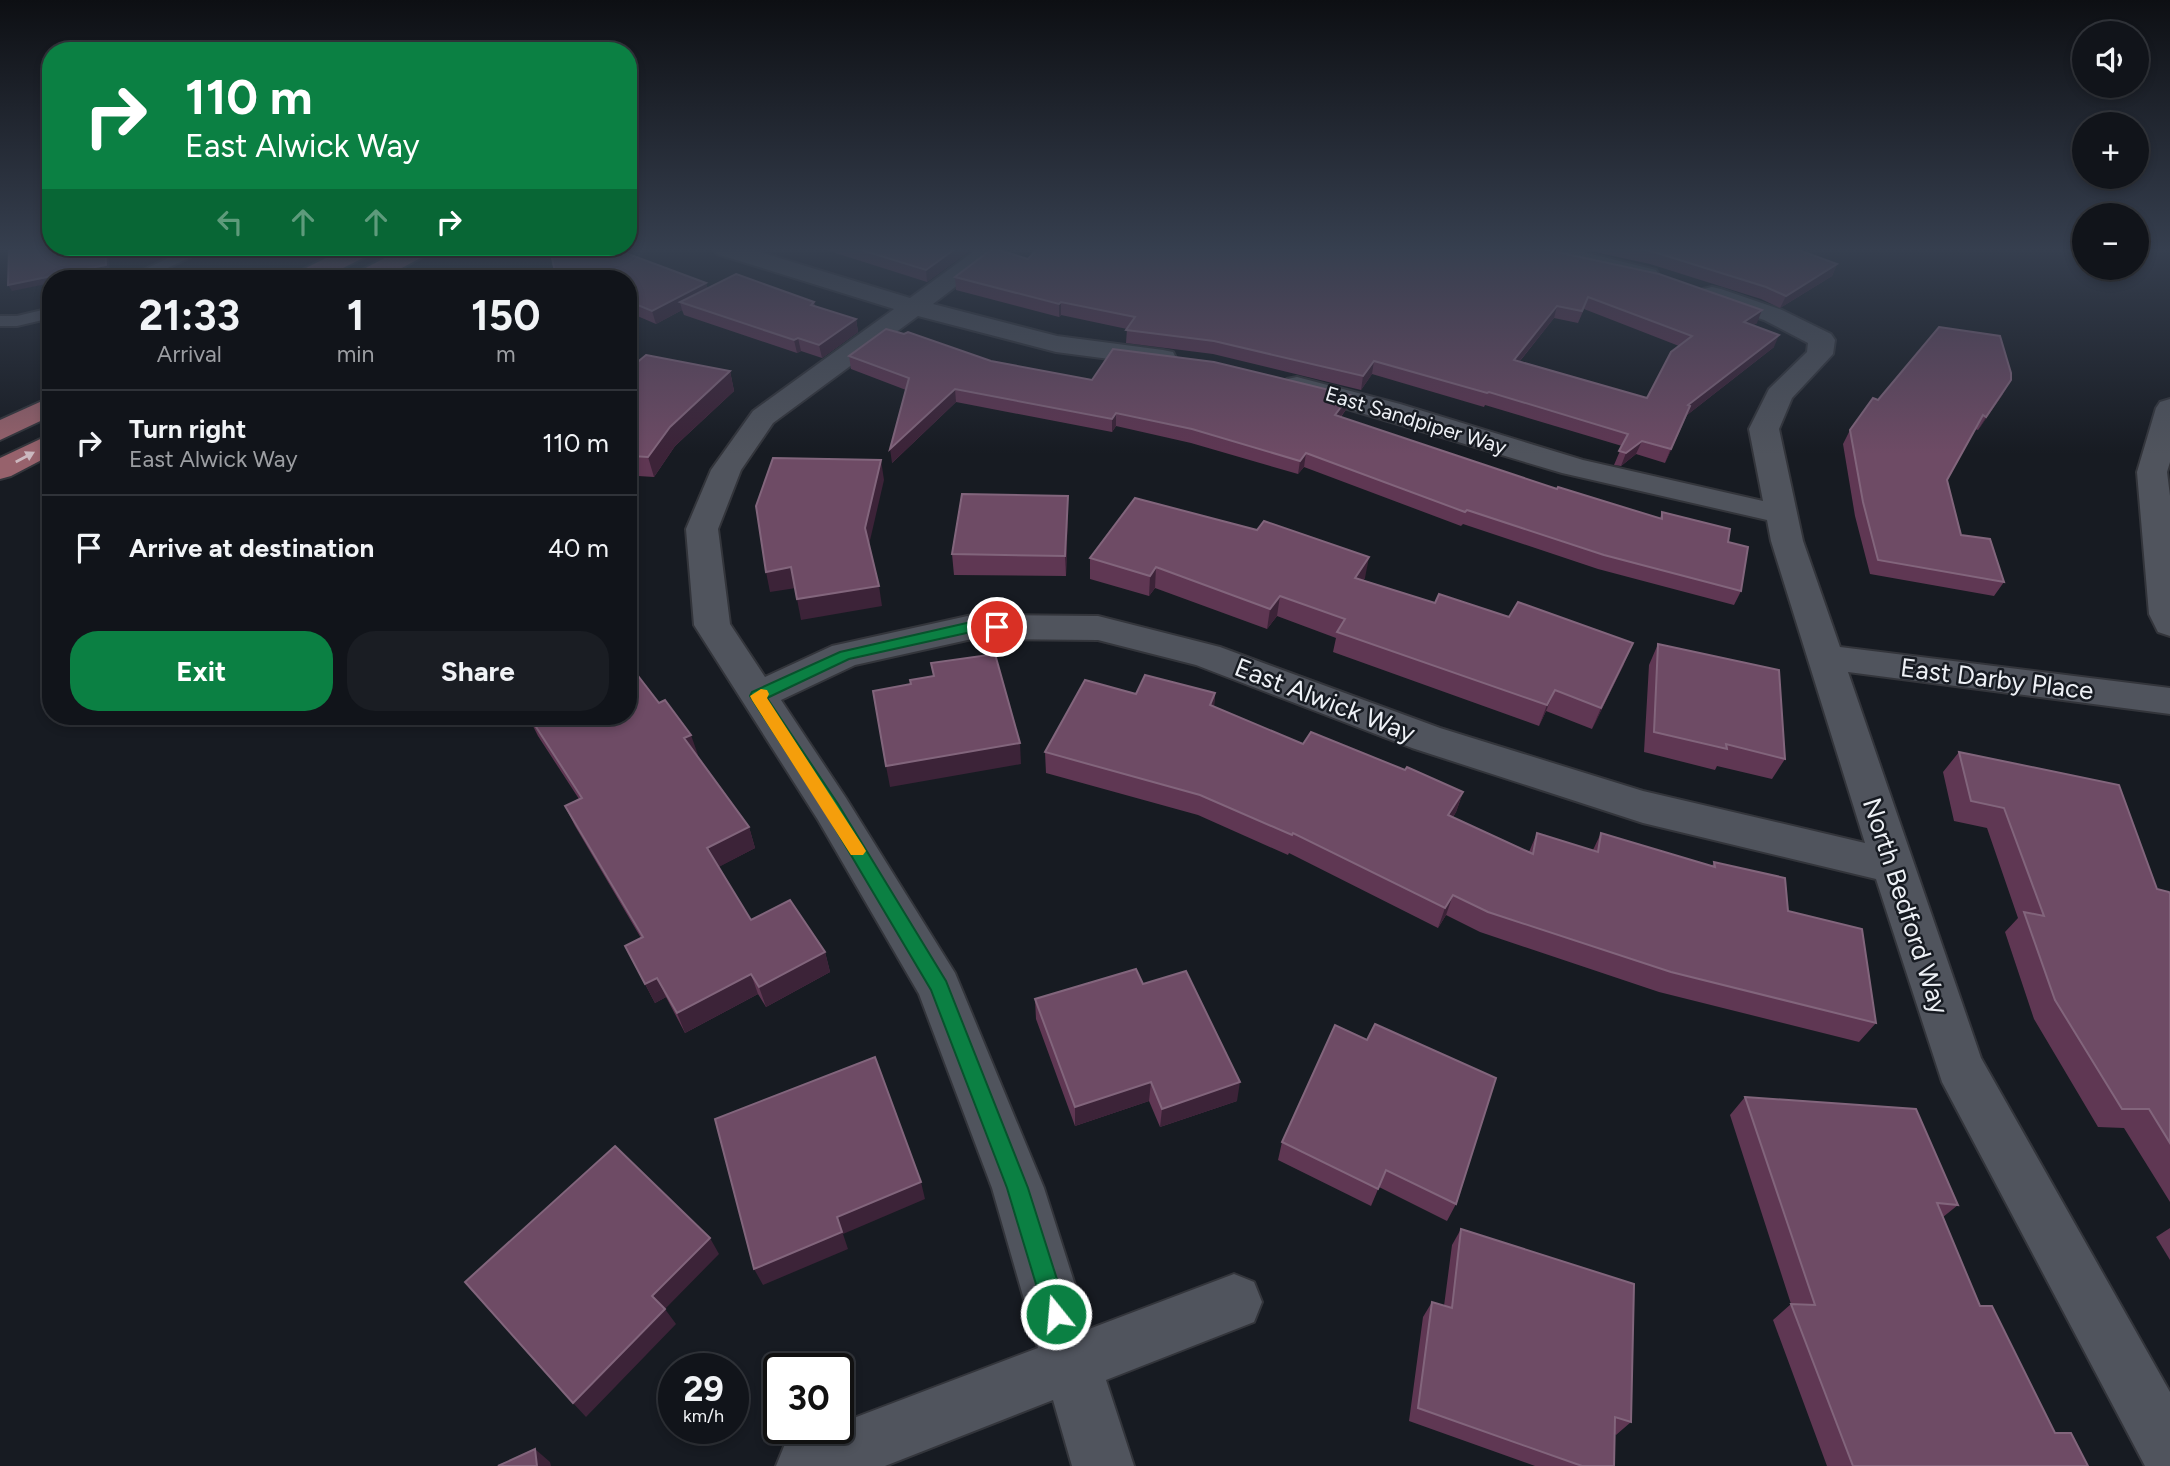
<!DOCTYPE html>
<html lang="en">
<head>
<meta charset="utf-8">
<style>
	:root { --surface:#11141a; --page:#1a1d23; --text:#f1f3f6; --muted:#9c9ea2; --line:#303339; --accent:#0b8043 }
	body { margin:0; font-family:Figtree,sans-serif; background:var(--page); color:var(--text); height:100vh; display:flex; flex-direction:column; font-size:26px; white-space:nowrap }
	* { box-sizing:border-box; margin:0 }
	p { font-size:23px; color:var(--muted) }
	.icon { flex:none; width:38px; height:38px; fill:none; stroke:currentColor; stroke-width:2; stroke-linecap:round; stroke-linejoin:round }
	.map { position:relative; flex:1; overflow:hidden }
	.drawer { position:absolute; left:42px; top:270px; width:595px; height:455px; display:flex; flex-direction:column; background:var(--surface); border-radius:28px; box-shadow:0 4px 10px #0003,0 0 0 2px var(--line) }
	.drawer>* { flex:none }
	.banner { position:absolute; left:42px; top:42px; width:595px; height:214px; border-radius:28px; box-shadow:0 4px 10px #0003,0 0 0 2px var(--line); background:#0b8043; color:#fff; overflow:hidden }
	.controls { position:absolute; left:2072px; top:21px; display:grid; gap:14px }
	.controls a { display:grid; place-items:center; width:77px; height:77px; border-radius:50%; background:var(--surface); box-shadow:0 4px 10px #0003,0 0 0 2px var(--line); font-size:35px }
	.speed { position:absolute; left:658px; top:1353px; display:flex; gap:14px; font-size:35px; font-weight:700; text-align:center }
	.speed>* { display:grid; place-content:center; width:91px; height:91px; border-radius:50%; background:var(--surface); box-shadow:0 4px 10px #0003,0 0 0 2px var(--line); line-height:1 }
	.speed small { font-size:18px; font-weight:400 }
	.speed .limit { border:4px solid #111; border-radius:10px; background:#fff; color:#111 }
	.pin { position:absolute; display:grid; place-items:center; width:60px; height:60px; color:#fff; margin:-30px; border:4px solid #fff; border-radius:50%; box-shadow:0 2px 7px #0007 }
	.me { position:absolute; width:77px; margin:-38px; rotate:343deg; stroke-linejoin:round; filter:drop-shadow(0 0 5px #0008) }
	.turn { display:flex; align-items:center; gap:24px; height:147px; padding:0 28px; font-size:32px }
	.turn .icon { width:91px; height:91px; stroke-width:2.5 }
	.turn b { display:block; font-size:49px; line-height:60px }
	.lanes { display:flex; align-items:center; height:66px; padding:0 28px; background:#0003; justify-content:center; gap:35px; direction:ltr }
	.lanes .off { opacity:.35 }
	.eta { display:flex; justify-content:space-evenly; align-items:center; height:119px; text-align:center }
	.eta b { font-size:42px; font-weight:700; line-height:49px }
	.primary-button { display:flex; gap:14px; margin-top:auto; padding:14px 28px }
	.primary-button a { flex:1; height:80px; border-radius:28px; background:var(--accent); color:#fff; font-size:28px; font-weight:700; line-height:80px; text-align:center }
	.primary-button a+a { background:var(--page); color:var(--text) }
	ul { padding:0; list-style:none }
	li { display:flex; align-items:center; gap:21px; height:105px; padding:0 28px; border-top:2px solid var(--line) }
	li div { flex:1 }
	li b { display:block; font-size:26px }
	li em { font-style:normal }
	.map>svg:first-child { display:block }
</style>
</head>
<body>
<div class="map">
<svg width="2170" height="1466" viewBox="0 0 2170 1466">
	<rect width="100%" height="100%" fill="#171b22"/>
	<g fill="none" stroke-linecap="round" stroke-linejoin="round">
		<defs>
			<g id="service">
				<path d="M187 249H207L147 278H127Z"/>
				<path d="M51 308V318L17 326H0V316H17Z"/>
			</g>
			<g id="minor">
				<path d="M713 249H750L910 298 977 249H1005L933 304 1057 336 1163 350 1173 352 1176 358 1173 364 1163 366 1056 352 918 316 773 423 741 470 718 529 730 624 765 677 832 646 972 615 1098 616 1220 647 1440 728 1643 791 1865 843 1771 541 1767 520 1562 473 1287 391 1283 385 1287 379 1297 377 1400 404 1583 460 1763 501 1749 429 1769 389 1807 352 1808 343 1764 320 1703 299 1700 294 1703 289 1712 287 1721 289 1782 310 1831 334 1835 340 1833 354 1792 398 1779 429 1803 541 1840 647 2170 688V714L1848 672 1981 1058 2170 1392V1466H2145L1942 1082 1876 879 1643 823 1412 748 1196 665 1098 640 972 639 855 665 781 700 846 798 955 973 1044 1188 1089 1329 1234 1274 1254 1282 1262 1302 1254 1322 1106 1380 1134 1466H1072L1053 1400 885 1466H776L785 1444 827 1428H838V1424L1038 1348 992 1188 919 994 818 820 694 625 686 529 711 470 753 411 894 309 717 254Z"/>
				<path d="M1514 249H1571L1656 270 1659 275 1656 280 1647 282 1591 267 1518 254Z"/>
			</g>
			<path id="tertiary" d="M2170 399V462L2167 472 2170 496V636L2158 632 2149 614 2137 472 2156 408 2160 402Z"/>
			<g id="primary">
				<path d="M344 249H375L371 254 323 278H293L296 273Z"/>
				<path d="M402 249H432L428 254 383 278H353L356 273Z"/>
				<path d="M51 397V416L0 440V420Z"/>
				<path d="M51 434V455L11 476 0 479V458Z"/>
			</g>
		</defs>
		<!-- service casing -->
		<use href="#service" stroke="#33353b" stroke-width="4"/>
		<!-- minor casing -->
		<use href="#minor" stroke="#33353b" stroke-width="4"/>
		<!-- tertiary casing -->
		<use href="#tertiary" stroke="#33353b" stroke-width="4"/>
		<!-- primary casing -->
		<use href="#primary" stroke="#33353b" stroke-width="4"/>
		<!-- service -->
		<use href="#service" fill="#50545d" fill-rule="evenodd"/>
		<!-- minor -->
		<use href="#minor" fill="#50545d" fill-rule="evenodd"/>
		<!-- tertiary -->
		<use href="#tertiary" fill="#50545d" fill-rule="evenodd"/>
		<!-- primary -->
		<use href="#primary" fill="#97626c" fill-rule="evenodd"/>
	</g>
	<!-- wall -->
	<g fill="#5f3753" fill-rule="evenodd">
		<path d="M550 249H615L706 283 707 288 736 274 814 302 815 306 856 319 858 332 822 358 801 351 797 353 684 315 682 310 656 324 628 312V278H557Z"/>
		<path d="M823 249H968V252L927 282Z"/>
		<path d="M1543 249 1757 323 1753 325 1774 347 1687 415 1665 463 1636 454 1621 466 1614 465 1622 446 1485 405 1484 407 1372 374 1361 390 1213 354 1126 343 1127 329 1061 315 1059 317 956 290 955 277 1028 259ZM1584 309 1679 346 1647 398 1520 361 1554 318 1578 323Z"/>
		<path d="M1581 249H1796L1837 264 1832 276 1780 308 1761 299 1650 264Z"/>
		<path d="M849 356 991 361 1092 380 1350 395 1347 408 1341 417 1557 489 1660 518 1662 512 1728 542 1741 591 1734 605 1598 569 1463 524 1461 526 1304 467 1298 474 1191 443 1116 426 1112 432 956 402 892 463 906 390 851 369Z"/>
		<path d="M628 370 730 371 734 391 675 446 654 477 638 476 629 593 634 618 628 619Z"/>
		<path d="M2003 394 1978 430 1975 429 1947 480 1961 535 2004 582 1994 596 1870 574 1855 516 1843 444 1850 430 1878 400Z"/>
		<path d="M1068 496 1066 576 954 575 952 554Z"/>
		<path d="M1090 558 1365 578 1363 580 1435 603 1509 617 1624 664 1592 729 1546 711 1539 726 1333 652 1336 638 1277 616 1267 629 1155 588 1149 596 1090 579Z"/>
		<path d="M1658 644 1785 759 1772 779 1717 766 1715 770 1644 752 1649 665Z"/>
		<path d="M1215 693 1214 707 1303 744 1405 770 1463 792 1456 812 1453 817 1529 852 1537 833 1593 850 1601 833 1712 866 1714 862 1788 911 1876 1023 1859 1042 1659 992 1480 932 1446 915 1438 928 1289 853 1288 855 1198 815 1046 773 1045 752Z"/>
		<path d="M528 716 698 755 697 756 749 827 755 848 718 867 751 920 825 952 830 972 766 1007 758 994 685 1033 666 997 655 1003 625 946 641 938 575 826 565 806 579 799 538 736Z"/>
		<path d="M1959 752 2157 889 2170 894V1202L2124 1128 2098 1127 2034 1019 2005 932 2018 918 1987 828 1954 821 1943 772Z"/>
		<path d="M1143 984 1237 1101 1160 1127 1149 1101 1075 1126 1036 1019 1035 999Z"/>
		<path d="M1335 1025 1456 1204 1447 1221 1379 1187 1371 1206 1278 1160 1282 1142Z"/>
		<path d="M1745 1097 1958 1205 1943 1217 1980 1306 2055 1433 2088 1466H1827L1773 1320 1791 1304 1730 1115Z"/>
		<path d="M2170 1228V1260L2156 1237Z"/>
		<path d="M1461 1229 1631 1422 1616 1435 1615 1434 1614 1466H1535L1409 1421 1423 1317 1432 1302 1444 1306 1452 1245Z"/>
	</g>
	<!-- shaded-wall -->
	<g fill="#3c2338">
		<path d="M105 249H108L110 272 77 278H51V283L12 291 8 285Z"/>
		<path d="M955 249H968V252L927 282 926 270Z"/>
		<path d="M1837 264 1832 276 1780 308 1786 296Z"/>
		<path d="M706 283 709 296 680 302 682 310 656 324 652 311Z"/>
		<path d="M1061 302V315L1059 317V304Z"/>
		<path d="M1557 306 1554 318 1510 373 1514 360Z"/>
		<path d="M1762 310 1757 323 1738 335 1744 322Z"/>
		<path d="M856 319 858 332 822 358 819 345Z"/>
		<path d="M1779 335 1774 347 1687 415 1665 463 1688 405Z"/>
		<path d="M798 338 801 351 797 353 794 340Z"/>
		<path d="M1374 361 1372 374 1361 390 1363 376Z"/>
		<path d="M730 371 734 391 675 446 654 477 648 457 670 427Z"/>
		<path d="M2011 380 2003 394 1978 430 1986 417Z"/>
		<path d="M955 389 956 402 892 463 890 449Z"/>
		<path d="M1350 395 1347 408 1332 428 1335 415Z"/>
		<path d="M1116 413V426L1112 432V419Z"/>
		<path d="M1642 441 1636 454 1621 466 1626 453Z"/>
		<path d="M1306 453 1304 467 1298 474 1300 461Z"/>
		<path d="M632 456 638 476 629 593 634 618 628 619V499Z"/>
		<path d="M881 460 884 480 868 549 865 528Z"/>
		<path d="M1068 496V516L1066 576 1065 556Z"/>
		<path d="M1369 557 1365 578 1351 598 1355 578Z"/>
		<path d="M791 567 796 588 770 592 766 572Z"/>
		<path d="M1156 567 1155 588 1149 596 1150 576Z"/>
		<path d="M879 586 882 606 801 620 797 599Z"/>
		<path d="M1280 596 1277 616 1267 629 1270 609Z"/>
		<path d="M1633 643 1624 664 1592 729 1601 708Z"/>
		<path d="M1555 690 1546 711 1539 726 1547 705Z"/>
		<path d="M1215 693 1213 714 1210 705Z"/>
		<path d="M691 735 698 755 691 759 684 738Z"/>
		<path d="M1020 743 1021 764 890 787 886 766Z"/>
		<path d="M1463 792 1456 812 1441 836 1448 815Z"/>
		<path d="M749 827 755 848 715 869 707 848Z"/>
		<path d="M1453 895 1446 915 1438 928 1445 908Z"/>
		<path d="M825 952 830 972 766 1007 759 987Z"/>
		<path d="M751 974 758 994 685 1033 677 1013Z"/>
		<path d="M657 978 666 997 655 1003 645 984Z"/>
		<path d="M1151 1082 1149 1101 1075 1126V1107Z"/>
		<path d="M1240 1082 1237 1101 1160 1127 1162 1109Z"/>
		<path d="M921 1182 925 1199 843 1234 848 1249 763 1285 754 1269 837 1217Z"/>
		<path d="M710 1238 719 1254 665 1309 676 1324 586 1417 573 1403 652 1296Z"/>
		<path d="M535 1449 550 1462 551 1466H537Z"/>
	</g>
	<!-- building -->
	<g fill="#6e4b65" stroke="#82657c" stroke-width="2" fill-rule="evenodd">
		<path d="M9 249H105L106 265 8 285Z"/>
		<path d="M550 249H615L706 283 652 311 628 301V278H571L555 272Z"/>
		<path d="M858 249H955L926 270Z"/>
		<path d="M992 249H996L1028 259 1037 249H1543L1659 274 1762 310 1744 322 1779 335 1688 405 1690 406 1671 449 1642 441 1626 453 1619 451 1628 434 1489 392 1487 393 1374 361 1363 376 1214 341 1126 330 1135 317 1061 302 1059 304 955 277ZM1588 297 1692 336 1671 352 1647 398 1514 360 1557 306 1582 311Z"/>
		<path d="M1640 249H1796L1837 264 1786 296 1766 287 1654 252Z"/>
		<path d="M736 274 814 302 811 305 856 319 819 345 798 338 794 340 680 302Z"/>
		<path d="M1939 327 2000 336 2011 373V380L1986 417 1983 415 1947 480 1961 535 1990 539 2004 582 1878 560 1863 502 1850 430 1873 398 1878 400Z"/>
		<path d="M886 329 904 334 908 332 991 361 1092 380 1113 349 1214 362 1350 395 1335 415 1557 489 1558 487 1662 519V512L1730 529 1728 542 1748 547 1741 591 1604 555 1467 510 1465 512 1306 453 1300 461 1192 429 1116 413 1112 419 955 389 890 449 909 378 849 356Z"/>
		<path d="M646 355 730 371 670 427 648 457 632 456 628 499V370Z"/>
		<path d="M773 458 881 460 865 528 879 586 797 599 791 567 766 572 756 506Z"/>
		<path d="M962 494 1068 496 1065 556 952 554Z"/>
		<path d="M1135 498 1257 530 1264 521 1369 557 1355 578 1435 603 1439 594 1509 617 1518 602 1633 643 1601 708 1555 690 1547 705 1337 632 1345 619 1280 596 1270 609 1156 567 1150 576 1090 558Z"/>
		<path d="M1658 644 1779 670 1785 759 1726 744 1727 749 1654 732Z"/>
		<path d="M995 654 1020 743 886 766 873 691 911 684 910 680 934 676 931 663Z"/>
		<path d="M632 668 659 703 665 700 691 735 684 738 749 827 707 848 751 920 790 900 825 952 759 987 751 974 677 1013 657 978 645 984 625 946 643 937 565 806 582 798 529 716H628V670Z"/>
		<path d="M1145 675 1215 693 1210 705 1303 744 1311 732 1405 770 1407 767 1463 792 1448 815 1533 854 1537 833 1598 852 1601 833 1715 867 1714 862 1785 878 1788 911 1862 929 1876 1023 1671 972 1488 912 1453 895 1445 908 1293 833 1292 835 1200 795 1045 752 1085 680 1136 694Z"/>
		<path d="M1959 752 2119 785 2157 889 2169 892 2170 894V1143L2149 1109H2122L2055 1000 2024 912 2044 916 2004 808 1971 801Z"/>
		<path d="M1136 969 1143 984 1186 971 1240 1082 1162 1109 1151 1082 1075 1107 1035 999Z"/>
		<path d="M1375 1024 1496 1078 1456 1204 1386 1170 1378 1189 1282 1142 1335 1025 1367 1040Z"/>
		<path d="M875 1057 921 1182 837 1217 842 1232 754 1269 715 1119Z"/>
		<path d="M1745 1097 1916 1109 1958 1205 1937 1203 1980 1306H1992L2055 1433H2071L2088 1466H1853L1791 1304 1815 1305Z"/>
		<path d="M615 1146 710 1238 652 1296 665 1309 573 1403 465 1282Z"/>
		<path d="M1461 1229 1634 1284 1631 1422 1615 1417 1614 1466H1582L1418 1408 1432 1302 1452 1308Z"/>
		<path d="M535 1449 537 1466H498Z"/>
	</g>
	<!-- one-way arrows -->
	<defs><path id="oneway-solid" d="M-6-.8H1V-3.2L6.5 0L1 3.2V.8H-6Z" transform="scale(1.75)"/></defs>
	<use fill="#cbb8bf" href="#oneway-solid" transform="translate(25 457) rotate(-28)"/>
	<!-- sky -->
	<linearGradient id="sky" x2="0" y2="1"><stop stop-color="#0d0f13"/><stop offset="0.55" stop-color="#363f4f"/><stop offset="1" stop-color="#363f4f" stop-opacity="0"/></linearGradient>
	<rect width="2170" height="454" fill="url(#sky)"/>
	<!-- route -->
	<path fill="#0b8043" stroke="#07532c" stroke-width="2" d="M971 622 997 623 1004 627 997 632H971L849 659 767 698 838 804 946 981 1028 1188 1068 1314 1065 1323 1056 1326 1048 1323 1045 1314 1007 1188 931 990 826 813 750 696 752 692 840 652Z"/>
	<!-- slow -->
	<path fill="#f59e0b" d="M761 689 767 690 769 694 767 698 863 846 866 851 863 855H851L752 700 750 696Z"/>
	<g text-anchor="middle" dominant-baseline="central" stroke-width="5" stroke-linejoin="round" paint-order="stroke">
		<!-- far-street labels -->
		<g font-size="21" fill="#eef1f6" stroke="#171b22">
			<text transform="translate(1416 420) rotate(17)">East Sandpiper Way</text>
		</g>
		<!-- street labels -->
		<g font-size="26" fill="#eef1f6" stroke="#171b22">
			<text transform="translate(1997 679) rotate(7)">East Darby Place</text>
			<text transform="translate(1325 700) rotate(21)">East Alwick Way</text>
			<text transform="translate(1906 906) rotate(72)">North Bedford Way</text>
		</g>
	</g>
</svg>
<div class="controls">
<a><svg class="icon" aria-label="sound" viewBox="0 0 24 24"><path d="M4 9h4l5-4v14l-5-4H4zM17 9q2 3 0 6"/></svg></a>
<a>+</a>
<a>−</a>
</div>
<div class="speed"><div>29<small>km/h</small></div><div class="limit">30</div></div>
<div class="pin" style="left:997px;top:627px;background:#d93025"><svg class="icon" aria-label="arrive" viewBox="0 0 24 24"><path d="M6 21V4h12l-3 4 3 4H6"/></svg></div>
<svg class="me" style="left:1056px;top:1314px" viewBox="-20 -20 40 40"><circle r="17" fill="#0b8043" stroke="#fff" stroke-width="3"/><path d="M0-11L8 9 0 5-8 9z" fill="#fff"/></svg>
<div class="banner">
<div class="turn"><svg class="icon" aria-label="right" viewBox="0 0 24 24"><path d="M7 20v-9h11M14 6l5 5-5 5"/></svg><div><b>110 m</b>East Alwick Way</div></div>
<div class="lanes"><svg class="icon off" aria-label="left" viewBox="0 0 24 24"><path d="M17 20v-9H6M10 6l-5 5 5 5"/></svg><svg class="icon off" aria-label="ahead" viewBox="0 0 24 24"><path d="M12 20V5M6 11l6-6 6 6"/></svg><svg class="icon off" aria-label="ahead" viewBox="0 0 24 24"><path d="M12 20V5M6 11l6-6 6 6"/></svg><svg class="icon" aria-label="right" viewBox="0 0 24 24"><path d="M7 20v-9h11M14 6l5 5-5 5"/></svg></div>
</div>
<section class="drawer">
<div class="eta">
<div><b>21:33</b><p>Arrival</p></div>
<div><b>1</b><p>min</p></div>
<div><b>150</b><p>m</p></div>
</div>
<ul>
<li><svg class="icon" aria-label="right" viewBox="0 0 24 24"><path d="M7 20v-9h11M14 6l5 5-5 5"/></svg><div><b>Turn right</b><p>East Alwick Way</p></div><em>110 m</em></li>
<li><svg class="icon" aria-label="arrive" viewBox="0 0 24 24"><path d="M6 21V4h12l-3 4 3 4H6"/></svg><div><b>Arrive at destination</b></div><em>40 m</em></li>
</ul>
<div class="primary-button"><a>Exit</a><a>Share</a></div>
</section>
</div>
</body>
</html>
